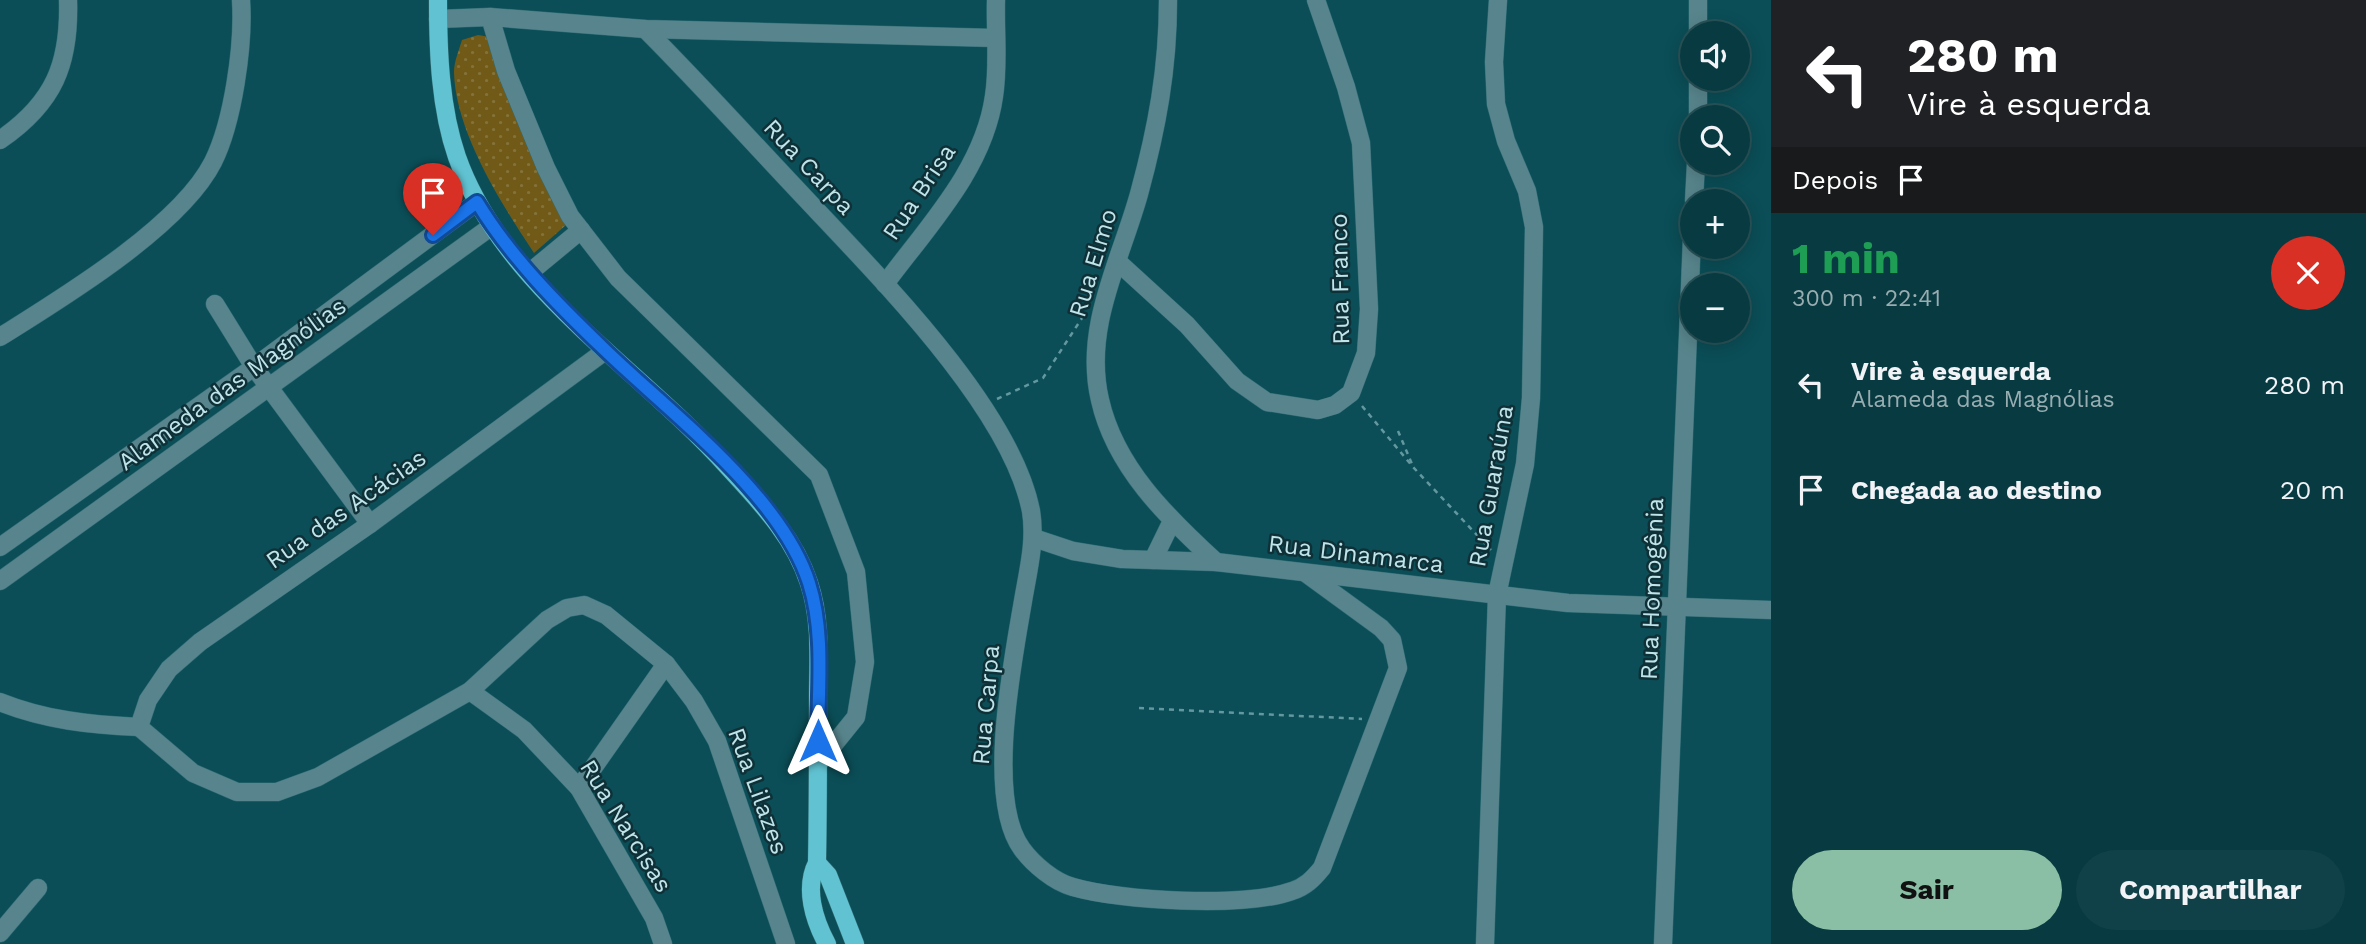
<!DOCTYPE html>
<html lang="pt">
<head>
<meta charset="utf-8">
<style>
	:root { --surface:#083a41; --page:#114148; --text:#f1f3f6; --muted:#98adb1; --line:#29545a; --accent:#8abfa5 }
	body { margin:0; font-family:"Work Sans",sans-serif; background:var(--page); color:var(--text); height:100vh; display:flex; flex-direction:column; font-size:26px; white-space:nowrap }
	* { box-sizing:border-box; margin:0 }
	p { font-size:23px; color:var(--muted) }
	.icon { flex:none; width:38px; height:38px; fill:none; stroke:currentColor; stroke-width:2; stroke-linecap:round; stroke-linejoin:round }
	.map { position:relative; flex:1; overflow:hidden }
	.sheet { display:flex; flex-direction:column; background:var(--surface); width:595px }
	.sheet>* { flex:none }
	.guide { background:#202124; color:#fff; overflow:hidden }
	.buttons { position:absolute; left:1680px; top:21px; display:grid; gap:14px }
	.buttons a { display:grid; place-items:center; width:70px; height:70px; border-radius:50%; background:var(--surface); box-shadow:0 4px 18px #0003,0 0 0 2px var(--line); font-size:35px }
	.pin { position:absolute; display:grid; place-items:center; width:60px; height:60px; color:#fff; margin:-72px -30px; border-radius:50% 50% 50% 0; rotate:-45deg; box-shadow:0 0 7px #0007 }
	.pin .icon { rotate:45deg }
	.me { position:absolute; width:77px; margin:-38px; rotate:0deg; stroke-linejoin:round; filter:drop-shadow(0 0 5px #0008) }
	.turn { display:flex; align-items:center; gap:24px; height:147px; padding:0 21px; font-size:32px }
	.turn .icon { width:91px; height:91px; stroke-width:2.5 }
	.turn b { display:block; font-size:49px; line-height:60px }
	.then { display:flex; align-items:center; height:66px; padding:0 21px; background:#0003; gap:14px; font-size:26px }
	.round { display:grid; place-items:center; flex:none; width:74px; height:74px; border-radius:37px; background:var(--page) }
	.overview { display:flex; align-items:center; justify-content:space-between; height:119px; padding:0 21px }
	h1 { font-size:42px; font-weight:700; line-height:52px; color:#1e9e55 }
	.button { display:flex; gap:14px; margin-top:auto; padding:14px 21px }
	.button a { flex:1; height:80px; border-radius:42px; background:var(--accent); color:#111; font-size:28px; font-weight:700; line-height:80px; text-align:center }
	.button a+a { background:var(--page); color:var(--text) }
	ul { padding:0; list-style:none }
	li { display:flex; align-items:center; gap:21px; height:105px; padding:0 21px }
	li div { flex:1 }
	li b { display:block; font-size:26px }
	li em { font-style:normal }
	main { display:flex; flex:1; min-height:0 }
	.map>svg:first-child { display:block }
</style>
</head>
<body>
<main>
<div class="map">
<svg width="1771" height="944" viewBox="0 0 1771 944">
	<defs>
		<pattern id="park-dots" width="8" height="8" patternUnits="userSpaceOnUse" patternTransform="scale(1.75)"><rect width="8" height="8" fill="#715a18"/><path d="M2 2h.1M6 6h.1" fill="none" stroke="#83723a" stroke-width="1.8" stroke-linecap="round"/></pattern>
	</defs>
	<rect width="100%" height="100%" fill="#0b4e57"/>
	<!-- park -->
	<path fill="url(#park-dots)" d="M478 35 490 37 566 225 534 253C502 205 455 131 454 72 454 62 459 50 462 40Z"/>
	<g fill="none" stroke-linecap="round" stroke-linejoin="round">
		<defs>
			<g id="minor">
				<path d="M1168 0C1168 69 1157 128 1139 194 1120 262 1083 328 1100 400 1115 467 1167 517 1216 562"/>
				<path d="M1698 0V33"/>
				<path d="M490 17 506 71 546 168 570 216 618 278 819 475 856 572 865 662 856 717 818 764"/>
				<path d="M438 19 490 17 645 29 995 38"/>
				<path d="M645 29C700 84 752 142 806 199 877 275 1011 408 1031 511 1036 541 1028 571 1023 601 1013 660 985 799 1022 849 1033 864 1054 882 1073 887 1121 901 1244 908 1292 891 1305 887 1313 879 1322 868L1398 668 1392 640 1381 628 1307 574"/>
				<path d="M1698 117V79"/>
				<path d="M0 140C54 103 70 64 68 0"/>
				<path d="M1694 201 1696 163"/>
				<path d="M1118 262 1187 325 1237 381 1267 402 1318 410 1335 405 1351 393 1366 353 1369 309 1361 143 1346 87 1316 0"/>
				<path d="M529 273 581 230"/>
				<path d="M885 284C927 227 984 169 994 96 999 65 995 31 996 0"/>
				<path d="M215 304 254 367 370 524"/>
				<path d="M0 337C62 298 180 227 213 162 233 122 244 45 241 0"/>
				<path d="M1034 538 1073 551 1122 559 1216 562 1568 603 1771 610"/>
				<path d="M0 547 254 367 477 202"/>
				<path d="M1153 560 1172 521"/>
				<path d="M0 581 492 226"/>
				<path d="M470 691 524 730 579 788 654 918 663 944"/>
				<path d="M0 702C45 720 91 725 139 727"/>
				<path d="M139 727 193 773 237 792H277L318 777 470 691 547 620 567 608 584 605 606 615 666 664 694 701 717 741 786 944"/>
				<path d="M139 727 148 700 169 669 200 642 370 524 605 351"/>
				<path d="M579 788 666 664"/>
				<path d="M0 933 38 888"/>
				<path d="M1485 944 1497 595 1525 464 1531 398 1534 227 1527 191 1506 141 1496 104 1494 62 1498 0"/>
				<path d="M1663 944 1692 237"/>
			</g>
			<g id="major">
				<path d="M438 0C438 51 440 108 457 157 502 285 640 369 727 466 759 501 794 536 809 583 822 622 818 663 818 703 818 757 818 810 817 863 804 888 814 920 827 944"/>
				<path d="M817 863 828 875 855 944"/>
			</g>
		</defs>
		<!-- minor casing -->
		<use href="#minor" stroke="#2f6c74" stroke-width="19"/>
		<!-- major casing -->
		<use href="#major" stroke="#2f6c74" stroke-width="19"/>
		<!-- path -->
		<g stroke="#63989f" stroke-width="2.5" stroke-dasharray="5 5" stroke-linecap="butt">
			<path d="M997 399 1043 378 1082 318"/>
			<path d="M1362 406 1413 467 1491 550"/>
			<path d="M1398 431 1412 464"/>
			<path d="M1139 708 1362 719"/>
		</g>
		<!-- minor -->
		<use href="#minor" stroke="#58858d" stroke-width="18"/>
		<!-- major -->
		<use href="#major" stroke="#61c3d2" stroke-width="18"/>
	</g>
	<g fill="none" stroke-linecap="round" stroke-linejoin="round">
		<defs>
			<path id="route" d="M433 235 477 202C511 258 558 305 605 350 669 412 781 495 809 583 825 633 818 689 818 741"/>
		</defs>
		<!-- route casing -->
		<use href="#route" stroke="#114b97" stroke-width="18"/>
		<!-- route -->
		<use href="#route" stroke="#1a73e8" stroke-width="12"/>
	</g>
	<g text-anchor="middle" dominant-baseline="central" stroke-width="5" stroke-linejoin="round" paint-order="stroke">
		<!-- street labels -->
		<g font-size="24" fill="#bfe4ea" stroke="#0f3036">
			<text transform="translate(809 167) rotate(47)">Rua Carpa</text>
			<text transform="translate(919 192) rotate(-56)">Rua Brisa</text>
			<text transform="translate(1093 263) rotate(-73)">Rua Elmo</text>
			<text transform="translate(1340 279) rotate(-91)">Rua Franco</text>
			<text transform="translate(232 384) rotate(-36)">Alameda das Magnólias</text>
			<text transform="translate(1491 486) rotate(-80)">Rua Guaraúna</text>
			<text transform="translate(346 509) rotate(-35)">Rua das Acácias</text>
			<text transform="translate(1356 554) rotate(7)">Rua Dinamarca</text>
			<text transform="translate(1652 589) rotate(-88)">Rua Homogênia</text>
			<text transform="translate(986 705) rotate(-85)">Rua Carpa</text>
			<text transform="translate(758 791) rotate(70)">Rua Lilazes</text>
			<text transform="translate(626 826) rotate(58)">Rua Narcisas</text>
		</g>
	</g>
</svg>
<div class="buttons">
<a><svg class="icon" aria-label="sound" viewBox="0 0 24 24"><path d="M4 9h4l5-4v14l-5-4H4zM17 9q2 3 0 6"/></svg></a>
<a><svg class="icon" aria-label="search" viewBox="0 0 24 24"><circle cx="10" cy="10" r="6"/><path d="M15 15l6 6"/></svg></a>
<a>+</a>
<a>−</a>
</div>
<div class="pin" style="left:433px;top:235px;background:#d93025"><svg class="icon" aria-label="arrive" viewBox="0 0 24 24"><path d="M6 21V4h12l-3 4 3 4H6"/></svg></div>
<svg class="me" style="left:818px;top:741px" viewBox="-20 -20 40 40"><path d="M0-17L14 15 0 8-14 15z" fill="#1a73e8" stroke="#fff" stroke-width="4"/></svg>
</div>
<section class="sheet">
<div class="guide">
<div class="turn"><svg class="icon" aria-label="left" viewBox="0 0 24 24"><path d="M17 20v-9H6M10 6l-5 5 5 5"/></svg><div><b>280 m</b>Vire à esquerda</div></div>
<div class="then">Depois<svg class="icon" aria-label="arrive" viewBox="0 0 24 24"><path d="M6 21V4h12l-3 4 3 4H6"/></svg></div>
</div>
<div class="overview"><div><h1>1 min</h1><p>300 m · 22:41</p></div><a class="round" style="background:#d93025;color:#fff"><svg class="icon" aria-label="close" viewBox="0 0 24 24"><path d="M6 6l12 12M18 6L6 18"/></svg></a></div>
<ul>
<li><svg class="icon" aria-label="left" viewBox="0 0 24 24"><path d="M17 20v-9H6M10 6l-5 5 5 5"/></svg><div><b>Vire à esquerda</b><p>Alameda das Magnólias</p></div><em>280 m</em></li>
<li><svg class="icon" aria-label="arrive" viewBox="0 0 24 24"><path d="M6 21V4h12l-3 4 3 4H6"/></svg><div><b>Chegada ao destino</b></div><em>20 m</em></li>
</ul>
<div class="button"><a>Sair</a><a>Compartilhar</a></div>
</section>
</main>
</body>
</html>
